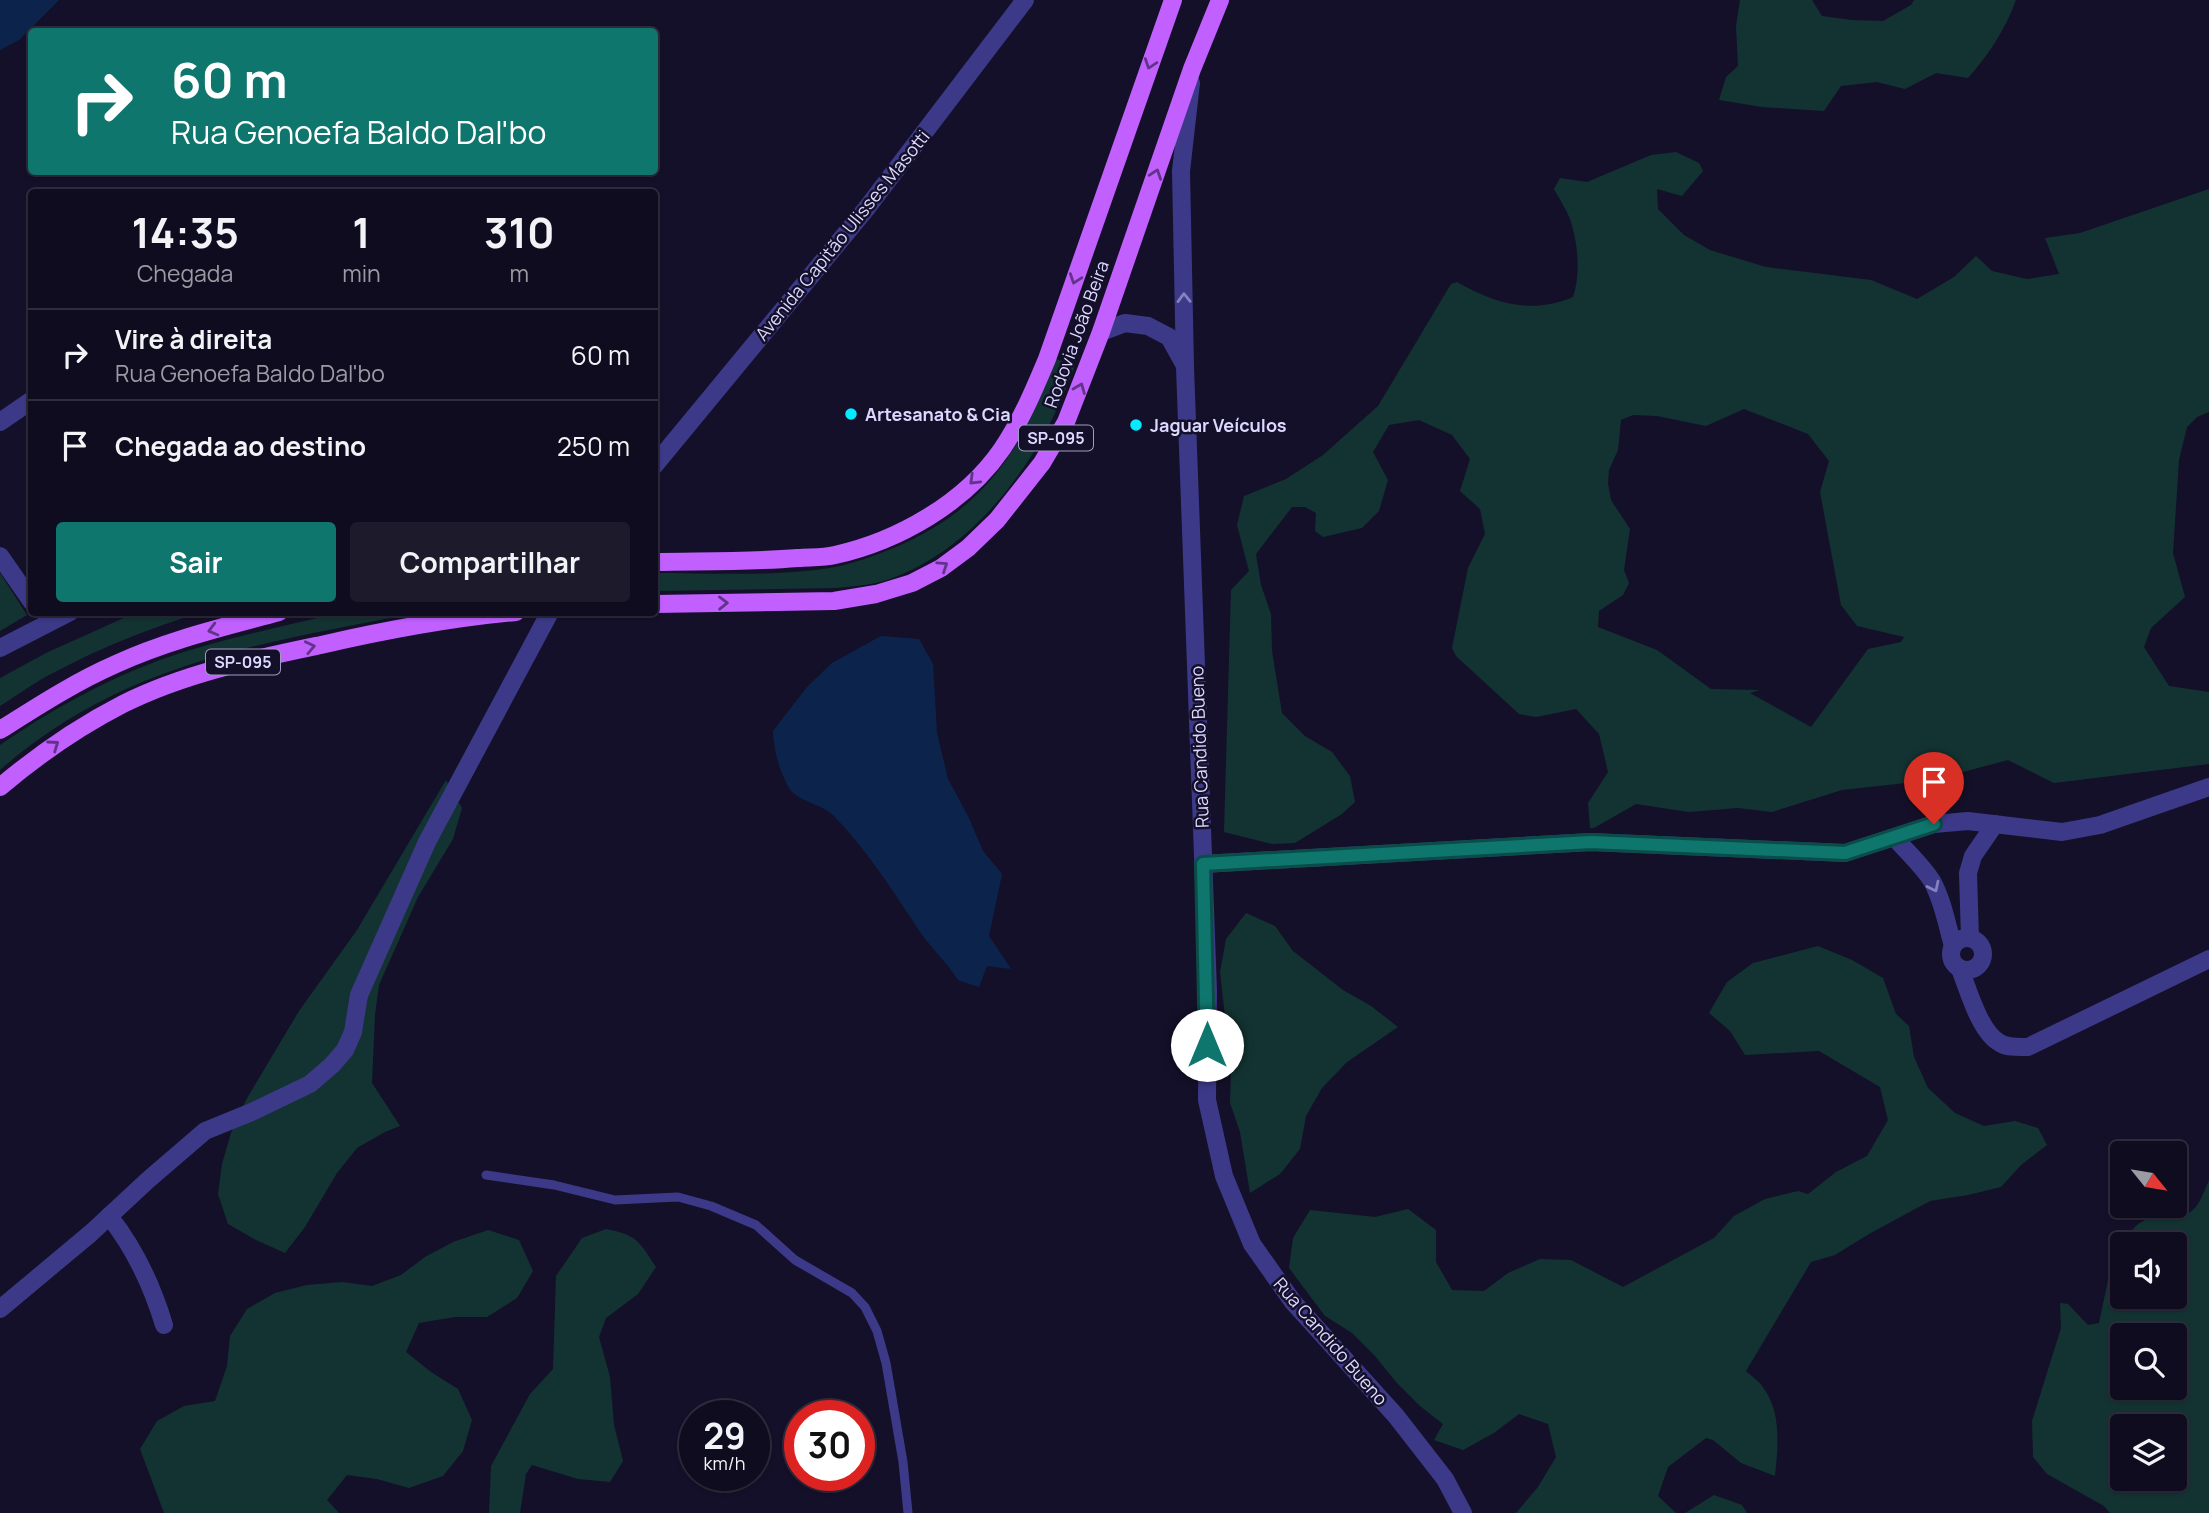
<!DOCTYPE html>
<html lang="pt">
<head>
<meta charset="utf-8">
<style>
	:root { --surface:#0f0c1f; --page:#1d1a2c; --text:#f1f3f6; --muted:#9b9ba4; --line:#2f2c3d; --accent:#0f766e }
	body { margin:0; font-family:Manrope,sans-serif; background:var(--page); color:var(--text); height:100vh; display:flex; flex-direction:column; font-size:26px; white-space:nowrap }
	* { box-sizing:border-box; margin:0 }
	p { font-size:23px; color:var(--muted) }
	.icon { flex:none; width:38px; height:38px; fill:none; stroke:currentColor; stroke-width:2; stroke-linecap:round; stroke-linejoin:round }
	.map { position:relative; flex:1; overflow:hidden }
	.details { position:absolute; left:28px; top:189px; width:630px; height:427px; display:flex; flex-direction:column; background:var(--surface); border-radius:7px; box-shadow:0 2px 5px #0004,0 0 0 2px var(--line) }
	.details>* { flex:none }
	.hud { position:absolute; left:28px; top:28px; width:630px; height:147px; border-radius:7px; box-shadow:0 2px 5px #0004,0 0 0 2px var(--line); background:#0f766e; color:#fff; overflow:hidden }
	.needle { width:46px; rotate:120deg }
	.buttons { position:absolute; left:2110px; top:1141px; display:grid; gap:14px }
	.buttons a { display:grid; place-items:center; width:77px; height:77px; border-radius:7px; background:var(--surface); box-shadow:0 2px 5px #0004,0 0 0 2px var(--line); font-size:35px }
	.speed { position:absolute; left:679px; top:1400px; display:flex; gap:14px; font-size:35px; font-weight:700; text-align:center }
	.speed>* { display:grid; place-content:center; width:91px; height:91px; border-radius:50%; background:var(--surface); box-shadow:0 2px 5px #0004,0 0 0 2px var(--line); line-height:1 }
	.speed small { font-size:18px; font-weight:400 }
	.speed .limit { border:10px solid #d22; background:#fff; color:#111 }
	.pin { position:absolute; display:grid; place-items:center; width:60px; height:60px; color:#fff; margin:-72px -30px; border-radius:50% 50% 50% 0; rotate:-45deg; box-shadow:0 0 7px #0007 }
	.pin .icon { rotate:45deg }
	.me { position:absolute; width:77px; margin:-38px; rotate:0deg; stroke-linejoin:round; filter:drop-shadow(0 0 5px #0008) }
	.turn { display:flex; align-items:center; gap:24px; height:147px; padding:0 28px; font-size:32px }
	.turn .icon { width:91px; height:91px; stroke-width:2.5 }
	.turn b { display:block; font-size:49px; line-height:60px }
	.eta { display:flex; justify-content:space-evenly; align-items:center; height:119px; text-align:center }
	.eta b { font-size:42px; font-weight:700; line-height:49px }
	.action { display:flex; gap:14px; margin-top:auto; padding:14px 28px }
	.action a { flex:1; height:80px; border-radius:7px; background:var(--accent); color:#fff; font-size:28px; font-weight:700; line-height:80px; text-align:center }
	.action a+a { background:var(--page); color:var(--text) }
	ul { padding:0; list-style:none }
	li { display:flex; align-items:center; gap:21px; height:91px; padding:0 28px; border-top:2px solid var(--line) }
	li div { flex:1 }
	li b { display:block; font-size:26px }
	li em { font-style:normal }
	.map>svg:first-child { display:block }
</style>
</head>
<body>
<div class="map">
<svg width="2209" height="1513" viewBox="0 0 2209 1513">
	<rect width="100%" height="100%" fill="#141029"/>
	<!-- green -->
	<g fill="#133332" fill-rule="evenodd">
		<path d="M1740 0H1812L1822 16 1852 20 1883 21 1911 5 1914 0H2016C2005 30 1989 54 1968 78L1936 73 1905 89 1877 82 1841 86 1824 111 1762 107 1719 100 1726 77 1738 66 1736 26Z"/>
		<path d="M1676 152 1699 163 1703 171 1682 196 1657 189 1658 209 1684 235 1710 250 1766 267 1871 280 1917 299 1954 277 1976 256 1992 271 2027 279 2059 274 2045 238 2080 233 2209 189V412L2197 417 2187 427 2179 460 2173 553 2185 597 2151 628 2144 647 2169 686 2209 692V764L2054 783 2008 760 1933 780 1842 790 1772 812 1738 808 1689 812 1636 804 1594 828H1590L1588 803 1608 772 1599 734 1576 709 1536 717 1519 714 1456 656 1452 648 1468 568 1485 534 1480 509 1460 491 1470 459 1452 435 1419 420 1389 425 1373 452 1388 480 1379 511 1362 528 1323 537 1315 531 1316 513 1305 507H1292L1256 554 1261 585 1271 614 1272 651 1282 713 1305 736 1332 752 1350 776 1355 802 1342 814 1295 843 1272 844 1224 832 1231 590 1249 571 1237 525 1244 496 1286 479 1323 455 1378 406 1451 284 1457 282C1494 303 1531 315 1573 297 1581 274 1578 243 1570 219 1566 209 1559 198 1554 189L1560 178 1587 182 1651 155ZM1744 409 1808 434 1829 461 1820 492 1841 605 1857 626 1904 637 1901 642 1868 649 1811 727 1750 693 1760 690 1711 689 1657 650 1598 627 1599 611 1623 595 1629 583 1624 570 1630 529 1611 500 1608 483 1609 470 1618 450 1621 420 1633 415 1657 416 1706 426Z"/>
		<path d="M1056 359 1075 365C1045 451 983 543 895 577 876 585 856 586 836 588L655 591V573C712 573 780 577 835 567 856 563 876 555 896 547 988 507 1021 449 1056 359Z"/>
		<path d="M0 573 27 615 0 631Z"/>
		<path d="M137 612 200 613C150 628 102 647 55 672 36 681 18 695 0 706V678L46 653Z"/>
		<path d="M340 612 416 613C262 643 122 663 0 770V745C49 711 103 681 160 660 218 639 280 628 340 612Z"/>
		<path d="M446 780 462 808 453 839 418 897 379 985 375 1015 372 1083 400 1126 385 1132 357 1148 337 1173 305 1227 285 1253 256 1240 228 1224 218 1194 222 1164 231 1133 246 1100 299 1011 357 930Z"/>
		<path d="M1246 913 1275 926 1293 951 1343 990 1371 1006 1398 1027 1347 1062 1322 1088 1306 1116 1300 1149 1280 1174 1250 1193 1240 1132 1230 1103 1231 1071 1220 972 1226 939Z"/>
		<path d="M1818 946 1852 960 1883 978 1896 1014 1909 1026 1914 1057 1928 1088 1955 1113 1984 1126 2015 1121 2038 1128 2047 1145 2021 1165 2001 1187 1968 1195 1930 1201 1869 1234 1835 1255 1811 1262 1746 1371C1751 1376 1758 1380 1762 1386 1782 1411 1778 1447 1775 1476L1741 1463 1713 1440 1706 1438 1668 1467 1658 1496 1676 1513H1516L1538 1487 1556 1457 1548 1424 1519 1414 1494 1433 1463 1450 1434 1440 1443 1424 1420 1406 1397 1383 1375 1356 1352 1333 1325 1316 1289 1268 1293 1238 1310 1210 1375 1217 1408 1209 1436 1230V1262L1452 1290 1484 1291 1508 1273 1540 1259 1571 1260 1623 1287 1714 1238 1734 1216 1765 1199 1798 1191 1808 1194 1836 1172 1867 1156 1888 1120 1880 1087 1819 1051 1745 1055 1730 1031 1709 1013 1727 982 1753 963Z"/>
		<path d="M2209 1180V1513H2110L2104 1506 2047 1474 2033 1457 2032 1421 2061 1328 2060 1303 2068 1304 2088 1325 2099 1323 2111 1266 2123 1245V1297H2175V1244H2123C2149 1198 2163 1233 2193 1210 2200 1204 2205 1189 2209 1180ZM2123 1335H2175V1388H2123ZM2175 1426V1479H2123V1426Z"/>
		<path d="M606 1229C637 1235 639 1241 656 1267L638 1294 606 1318 599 1337 610 1377 614 1425 623 1461 610 1482 578 1479 532 1465 526 1474 520 1513H489L491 1466 530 1394 553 1369 556 1276 582 1238Z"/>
		<path d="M488 1230 519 1240 533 1271 517 1298 487 1317H455L419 1323 406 1352 431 1372 458 1389 472 1420 463 1451 443 1476 409 1488 377 1479 347 1475 327 1500 339 1513H164L140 1449 157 1421 184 1406 215 1401 227 1366 230 1336 247 1309 275 1293 307 1285 342 1282 372 1286 401 1275 425 1257 453 1242Z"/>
		<path d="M1714 1495 1742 1505 1747 1513H1685Z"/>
	</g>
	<!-- water -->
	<g fill="#0c244c">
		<path d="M0 0H59L19 40 0 50Z"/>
		<path d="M881 636 919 639 933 664 937 733 948 779 968 816 983 851 1002 874 989 936 1011 969 987 966 979 987 958 980C946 961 930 947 918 929 892 889 867 850 834 816 823 804 798 802 789 788 779 770 774 752 773 731L807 687 832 663Z"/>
	</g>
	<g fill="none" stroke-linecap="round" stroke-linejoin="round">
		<!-- service -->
		<path stroke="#3c3a88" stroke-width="9" d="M486 1175 554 1185 615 1200 678 1197 711 1206 756 1225 795 1260 852 1293 865 1307 877 1331 886 1363 903 1462 908 1513"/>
		<!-- minor -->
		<g stroke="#3c3a88" stroke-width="18">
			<path d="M1191 83 1181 171 1185 367 1208 991 1207 1100 1224 1176 1252 1244 1293 1302 1396 1416 1445 1479 1463 1513"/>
			<path d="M1101 332 1125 323 1148 326 1169 337 1184 364"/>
			<path d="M0 422 32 400"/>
			<path d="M654 466 866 209 1025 0"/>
			<path d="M0 556 32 602"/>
			<path d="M0 648 70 612"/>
			<path d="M1895 838C1907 852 1922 865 1932 881 1943 901 1947 925 1953 946"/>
			<path d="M1203 864 1591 842 1845 853 1934 824 1968 821 2062 832 2100 825 2209 787"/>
			<circle cx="1967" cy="954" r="16"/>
			<path d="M1970 938 1968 873 1973 856 1995 824"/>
			<path d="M1960 969C1968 989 1980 1033 2000 1043 2008 1048 2018 1047 2028 1047L2209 959"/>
			<path d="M109 1216C135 1249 152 1285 164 1325"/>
			<path d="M0 1309 91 1233 148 1180 205 1131 254 1111 310 1084 332 1065 345 1050 353 1032 359 995 427 842 550 612"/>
		</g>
		<!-- primary -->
		<g stroke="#c15fff" stroke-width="18">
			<path d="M654 562C702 561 750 562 798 558 810 557 823 558 835 555 898 541 965 503 1002 449 1021 421 1034 390 1047 359L1173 0"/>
			<path d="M654 604 834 601 876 594 912 583 941 568 968 548 997 520 1042 463 1066 422 1101 332 1192 69 1220 0"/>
			<path d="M0 730C38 706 75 682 116 664 168 640 224 627 279 612"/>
			<path d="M0 787C38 755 78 727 123 704 185 673 254 659 321 645 386 630 450 618 516 612"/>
		</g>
	</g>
	<!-- one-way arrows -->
	<defs><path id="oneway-chevron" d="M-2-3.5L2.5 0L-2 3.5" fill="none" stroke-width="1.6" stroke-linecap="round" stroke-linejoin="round" transform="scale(1.75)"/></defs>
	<g stroke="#623489">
		<use href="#oneway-chevron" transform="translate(1150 64) rotate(109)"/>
		<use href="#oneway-chevron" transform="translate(1156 174) rotate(-71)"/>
		<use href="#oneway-chevron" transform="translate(1075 279) rotate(109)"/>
		<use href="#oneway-chevron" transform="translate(1080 388) rotate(-68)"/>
		<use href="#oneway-chevron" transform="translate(974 480) rotate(136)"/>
		<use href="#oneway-chevron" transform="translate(943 566) rotate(-34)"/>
		<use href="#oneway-chevron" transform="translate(723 603) rotate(-1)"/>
		<use href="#oneway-chevron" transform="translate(213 630) rotate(165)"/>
		<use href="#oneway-chevron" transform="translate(310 647) rotate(-12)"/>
		<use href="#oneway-chevron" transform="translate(54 745) rotate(-35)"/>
	</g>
	<g stroke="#8481be">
		<use href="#oneway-chevron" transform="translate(1184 298) rotate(-91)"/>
		<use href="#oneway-chevron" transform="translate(1934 887) rotate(64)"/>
	</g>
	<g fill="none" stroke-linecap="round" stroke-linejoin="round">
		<defs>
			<path id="route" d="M1207 1045 1203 864 1591 842 1845 853 1934 824"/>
		</defs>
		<!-- route casing -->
		<use href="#route" stroke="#0a4d48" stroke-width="18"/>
		<!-- route -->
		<use href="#route" stroke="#0f766e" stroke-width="12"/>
	</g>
	<!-- markers -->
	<g fill="#04eaff" stroke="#141029" stroke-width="2.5">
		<circle cx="851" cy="414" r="7"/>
		<circle cx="1136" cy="425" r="7"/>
	</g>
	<g text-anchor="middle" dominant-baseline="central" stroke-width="5" stroke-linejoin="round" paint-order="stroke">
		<!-- shield labels -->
		<g fill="#141029" stroke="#a09cbf" stroke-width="2">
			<rect x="1019" y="425.5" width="74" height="25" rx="5"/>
			<rect x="206" y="649.5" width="74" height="25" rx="5"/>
		</g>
		<g font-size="16" font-weight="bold" fill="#dcd8ff">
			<text x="1056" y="438">SP-095</text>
			<text x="243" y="662">SP-095</text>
		</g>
		<!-- street labels -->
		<g font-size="18" fill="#dcd8ff" stroke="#141029">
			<text transform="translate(842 235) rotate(-51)">Avenida Capitão Ulisses Masotti</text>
			<text transform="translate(1076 334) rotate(-70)">Rodovia João Beira</text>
			<text transform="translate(1199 747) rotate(-92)">Rua Candido Bueno</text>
			<text transform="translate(1331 1341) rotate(49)">Rua Candido Bueno</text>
		</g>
		<!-- poi labels -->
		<g font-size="18" font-weight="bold" fill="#dcd8ff" stroke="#141029" text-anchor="start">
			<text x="865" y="414">Artesanato &amp; Cia</text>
			<text x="1150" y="425">Jaguar Veículos</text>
		</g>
	</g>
</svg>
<div class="buttons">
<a><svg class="needle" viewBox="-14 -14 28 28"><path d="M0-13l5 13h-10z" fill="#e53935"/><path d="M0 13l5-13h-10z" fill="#9b9ba4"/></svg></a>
<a><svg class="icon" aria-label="sound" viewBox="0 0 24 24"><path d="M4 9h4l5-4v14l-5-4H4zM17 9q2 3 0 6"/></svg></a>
<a><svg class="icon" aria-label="search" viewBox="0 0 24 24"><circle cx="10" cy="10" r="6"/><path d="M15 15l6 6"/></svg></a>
<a><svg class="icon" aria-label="layers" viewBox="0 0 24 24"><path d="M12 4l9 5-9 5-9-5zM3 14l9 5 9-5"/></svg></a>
</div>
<div class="speed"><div>29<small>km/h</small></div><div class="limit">30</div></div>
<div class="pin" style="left:1934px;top:824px;background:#d93025"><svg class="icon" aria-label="arrive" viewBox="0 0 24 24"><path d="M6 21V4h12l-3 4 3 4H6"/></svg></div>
<svg class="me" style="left:1207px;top:1045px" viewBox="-20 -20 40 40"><circle r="19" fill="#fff"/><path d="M0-13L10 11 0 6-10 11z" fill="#0f766e"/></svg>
<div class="hud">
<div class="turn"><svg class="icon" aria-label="right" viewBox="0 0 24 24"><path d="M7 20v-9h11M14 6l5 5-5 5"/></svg><div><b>60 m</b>Rua Genoefa Baldo Dal'bo</div></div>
</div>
<section class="details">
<div class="eta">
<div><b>14:35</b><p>Chegada</p></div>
<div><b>1</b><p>min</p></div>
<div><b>310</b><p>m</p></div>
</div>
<ul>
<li><svg class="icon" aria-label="right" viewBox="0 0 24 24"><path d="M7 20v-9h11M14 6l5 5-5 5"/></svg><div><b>Vire à direita</b><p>Rua Genoefa Baldo Dal'bo</p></div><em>60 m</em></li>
<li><svg class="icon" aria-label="arrive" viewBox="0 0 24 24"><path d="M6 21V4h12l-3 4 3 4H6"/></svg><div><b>Chegada ao destino</b></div><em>250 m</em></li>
</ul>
<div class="action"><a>Sair</a><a>Compartilhar</a></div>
</section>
</div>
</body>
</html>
